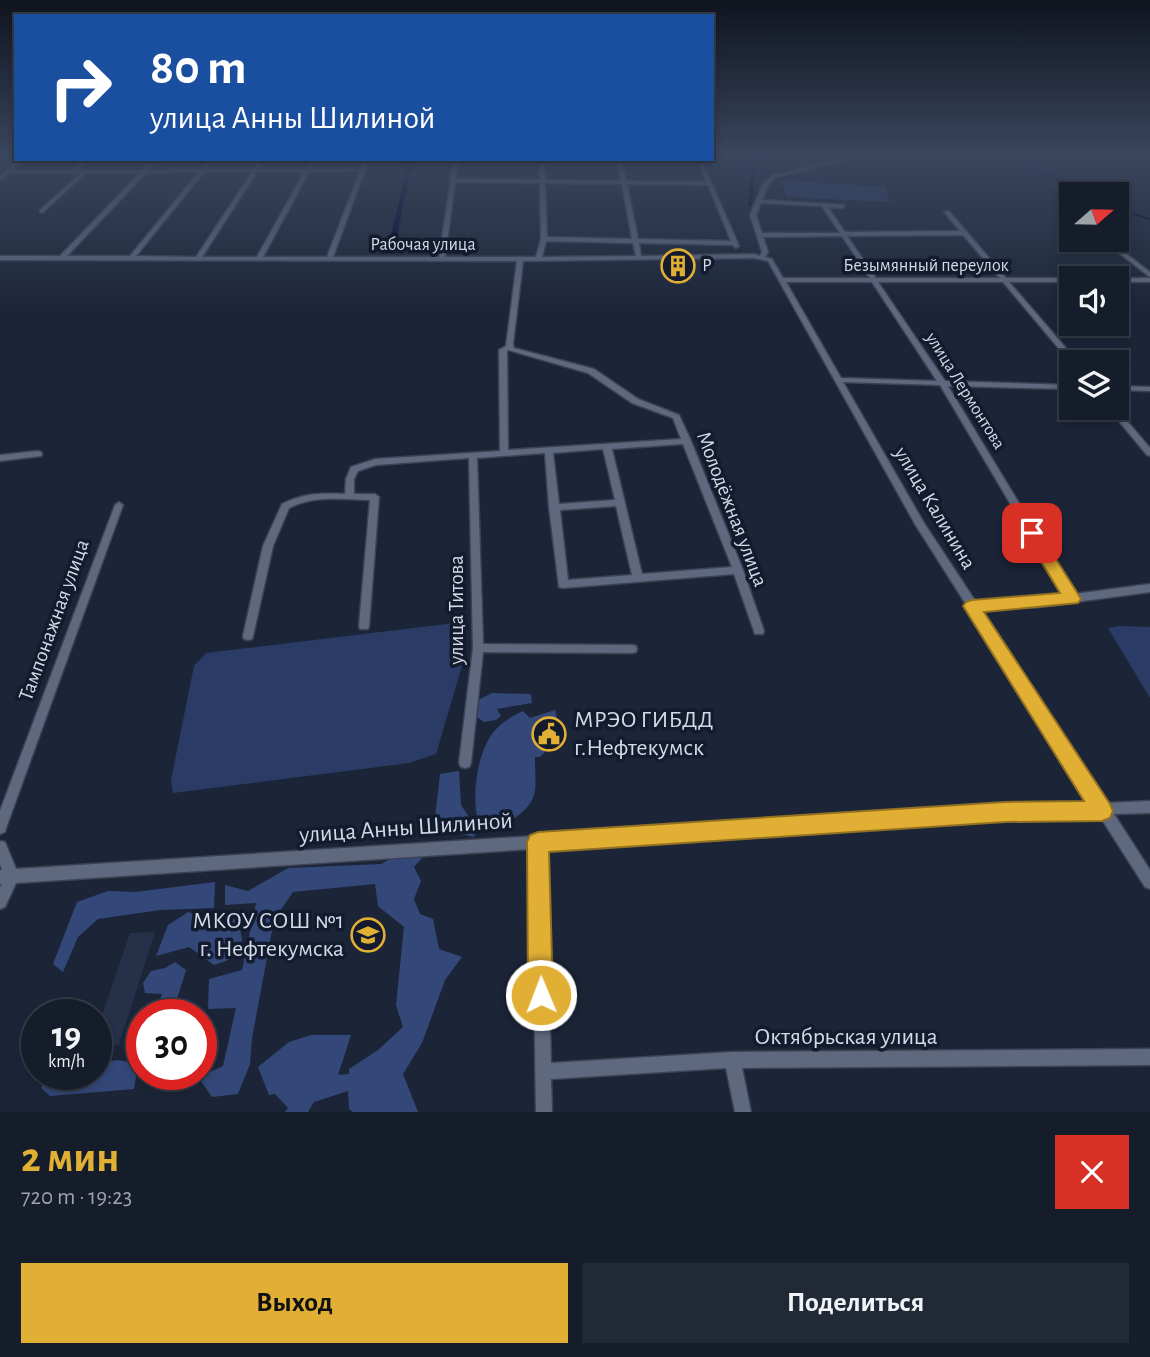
<!DOCTYPE html>
<html lang="ru">
<head>
<meta charset="utf-8">
<style>
	:root { --surface:#151c2a; --page:#222936; --text:#f1f3f6; --muted:#9da1a8; --line:#343a47; --accent:#e1af34 }
	body { margin:0; font-family:"Alegreya Sans",sans-serif; background:var(--page); color:var(--text); height:100vh; display:flex; flex-direction:column; font-size:26px; white-space:nowrap }
	* { box-sizing:border-box; margin:0 }
	p { font-size:23px; color:var(--muted) }
	.icon { flex:none; width:38px; height:38px; fill:none; stroke:currentColor; stroke-width:2; stroke-linecap:round; stroke-linejoin:round }
	.map { position:relative; height:1112px; overflow:hidden }
	.panel { display:flex; flex-direction:column; background:var(--surface); flex:1 }
	.panel>* { flex:none }
	.guide { position:absolute; left:14px; top:14px; width:700px; height:147px; border-radius:0px; box-shadow:0 4px 10px #0003,0 0 0 2px var(--line); background:#1a4fa0; color:#fff; overflow:hidden }
	.needle { width:46px; rotate:70deg }
	.fabs { position:absolute; left:1059px; top:182px; display:grid; gap:14px }
	.fabs a { display:grid; place-items:center; width:70px; height:70px; border-radius:0px; background:var(--surface); box-shadow:0 4px 10px #0003,0 0 0 2px var(--line); font-size:35px }
	.speed { position:absolute; left:21px; top:999px; display:flex; gap:14px; font-size:35px; font-weight:700; text-align:center }
	.speed>* { display:grid; place-content:center; width:91px; height:91px; border-radius:50%; background:var(--surface); box-shadow:0 4px 10px #0003,0 0 0 2px var(--line); line-height:1 }
	.speed small { font-size:18px; font-weight:400 }
	.speed .limit { border:10px solid #d22; background:#fff; color:#111 }
	.pin { position:absolute; display:grid; place-items:center; width:60px; height:60px; color:#fff; margin:-30px; border-radius:14px; box-shadow:0 4px 10px #0006 }
	.me { position:absolute; width:77px; margin:-38px; rotate:359deg; stroke-linejoin:round; filter:drop-shadow(0 0 5px #0008) }
	.turn { display:flex; align-items:center; gap:24px; height:147px; padding:0 21px; font-size:32px }
	.turn .icon { width:91px; height:91px; stroke-width:2.5 }
	.turn b { display:block; font-size:49px; line-height:60px }
	.round { display:grid; place-items:center; flex:none; width:74px; height:74px; border-radius:0px; background:var(--page) }
	.overview { display:flex; align-items:center; justify-content:space-between; height:119px; padding:0 21px }
	h1 { font-size:42px; font-weight:600; line-height:52px; color:var(--accent) }
	.button { display:flex; gap:14px; margin-top:auto; padding:14px 21px }
	.button a { flex:1; height:80px; border-radius:0px; background:var(--accent); color:#111; font-size:28px; font-weight:600; line-height:80px; text-align:center }
	.button a+a { background:var(--page); color:var(--text) }
	.map>svg:first-child { display:block }
</style>
</head>
<body>
<div class="map">
<svg width="1150" height="1112" viewBox="0 0 1150 1112">
	<rect width="100%" height="100%" fill="#1c2538"/>
	<!-- built -->
	<path fill="#253049" d="M155 932 119 1045 96 1046V1033L130 933Z"/>
	<!-- green -->
	<g fill="#2a3b65">
		<path d="M781 180 885 187 890 202 786 197Z"/>
		<path d="M455 623 467 625 465 656 436 754 409 763 173 793 171 780 194 666 206 653Z"/>
		<path d="M1119 626 1150 627V698L1108 628Z"/>
	</g>
	<!-- forest -->
	<g fill="#334879">
		<path d="M492 693 531 694 532 703 497 709 501 716 496 720 484 722 468 711 470 704Z"/>
		<path d="M555 710 557 718 541 735 549 748 540 757H535C535 790 541 800 512 820 501 827 495 830 482 832 470 807 475 761 490 737 497 725 510 717 523 711L530 718Z"/>
		<path d="M459 771 461 805 477 829 474 837 445 830 435 818 440 774Z"/>
		<path d="M392 858H422L414 867 421 881 414 899 420 914 433 919 439 949 462 957 445 980 422 1043 403 1074 418 1112H353L349 1109 348 1091 314 1102 308 1112H285L288 1108 275 1094 269 1095 258 1067 289 1042 311 1035H351L338 1075 349 1074V1069L378 1050 403 1027 396 1005 404 927 378 906 375 884 293 892 274 920 252 1038 250 1064 238 1094 212 1097 198 1077 223 1066 236 1008 208 1009 209 979 242 970 256 903 225 905V885L248 891 288 868 381 864Z"/>
		<path d="M215 882 214 908 160 910 98 919 78 937 63 972 53 964 77 902 108 891 135 892Z"/>
		<path d="M188 912 199 916 201 922 238 919 242 939 237 957 214 965 189 947 156 956 168 925Z"/>
		<path d="M175 962 186 970 172 1015H155L162 994 145 993 143 983 151 971 165 968Z"/>
		<path d="M118 1060 138 1064 134 1089 50 1096 41 1088 48 1075 96 1074V1063Z"/>
	</g>
	<g fill="none" stroke-linecap="round" stroke-linejoin="round">
		<!-- stream -->
		<g stroke="#010632" stroke-width="2">
			<path d="M1019 156 1035 169 1086 194"/>
			<path d="M743 163 782 156"/>
			<path d="M1116 209 1150 219"/>
		</g>
		<!-- canal -->
		<g fill="#010632" fill-rule="evenodd">
			<path d="M723 156H728L755 167 752 207 748 206 751 168Z"/>
			<path d="M409 159H413L397 235 394 237 391 235Z"/>
		</g>
		<defs>
			<g id="minor">
				<path d="M852 156H858L775 178 768 185 762 200 844 205V207L842 208 828 207 845 232 960 231 944 212 949 211 1006 278H1071V282H1009L1078 362 1071 363 1003 282H878L945 381 1071 385V389L948 386 1074 594 1150 584V592L1039 607 980 609 1106 803 1150 801V813L1114 814 1150 870V889L1145 887 1099 815 1005 818 545 848 551 1063 732 1052 1150 1049V1065L742 1068 751 1112H735L726 1068 551 1079 552 1112H536L532 849 16 883 5 907 0 909V887L2 884H0V870H2L0 864V841L5 842 16 869 1005 806 1092 803 915 524 768 261 754 258 523 261 513 344 514 348 594 369 638 399 679 415 691 441 743 570 764 631 763 634H755L754 631 734 574 563 588 559 587 549 507 545 453 477 458 483 644 632 645 636 646 637 649 636 652 632 653 483 652 471 763 469 767 465 768 461 767 459 763 473 648 469 458 376 465 358 471 354 479V494H375L379 497 369 626 368 629H360L359 626 370 500C343 499 314 495 289 508L273 546 253 636 252 639 248 640 244 639 243 636 263 546 282 504C304 493 321 493 345 494L346 479 351 467 375 459 500 451 499 350 506 346 517 261 0 260V256H60L140 173H86L42 213 40 212V210L81 173H9L0 180V176L20 159H25L13 171 72 170 85 159H90L78 170H143L153 159H158L148 170 201 169 209 159H214L206 169H254L260 159H265L259 169H306L312 159H316L311 169H361L365 159H369L333 257H439L454 159H458L456 179 540 180V159H544L545 180 621 181 617 159H621L626 181 706 182 697 159H701L739 246 736 248 733 245 639 243 641 256 754 254 760 256 762 252 750 215 763 184 771 176ZM360 171 327 257H263L309 172ZM199 172 130 256H67L146 173ZM204 172H252L196 257 136 256ZM257 172H304L257 257H202ZM455 182 540 183 541 239 536 257H445ZM545 183 622 184 632 239 547 237ZM627 184 708 185 731 241 638 239ZM761 203 822 206 840 233H762L756 215ZM963 235 1000 278H876L847 236ZM842 236 870 278H783L772 259 765 257 768 252 763 237ZM546 241 633 243 636 256 542 257ZM786 282H872L937 381 841 378ZM508 350 588 373 632 403 673 418 681 439 508 450 507 351ZM843 382 940 385 1065 596 1039 599 976 602 924 523ZM683 444 732 567 642 574 612 449ZM603 449 615 500 559 504 553 453ZM616 506 632 575 568 580 560 510Z"/>
				<path d="M1102 240H1108L1150 272V277Z"/>
				<rect x="1116" y="278" width="34" height="4"/>
				<path d="M1116 386 1150 387V391L1116 390Z"/>
				<path d="M1108 408H1116L1150 448V456L1147 455Z"/>
				<path d="M38 451 41 452 42 454 41 456 0 461V455Z"/>
				<path d="M119 502 123 505 6 828 5 832 0 834V811L115 505Z"/>
			</g>
		</defs>
		<!-- minor casing -->
		<use href="#minor" stroke="#3c4253" stroke-width="3"/>
		<!-- minor -->
		<use href="#minor" fill="#5e687f" fill-rule="evenodd"/>
	</g>
	<!-- sky -->
	<linearGradient id="sky" x2="0" y2="1"><stop stop-color="#0f141f"/><stop offset="0.5" stop-color="#3a465e"/><stop offset="1" stop-color="#3a465e" stop-opacity="0"/></linearGradient>
	<rect width="1150" height="311" fill="url(#sky)"/>
	<!-- route -->
	<path fill="#e1af34" stroke="#927222" stroke-width="2" d="M1032 528 1037 529 1078 594 1081 599 1078 603 984 612 1110 804 1113 811 1110 818 1102 821 1005 822 549 852 553 995 550 1004 541 1007 532 1004 528 995 527 842 530 835 538 832 1005 802 1084 801 963 606 966 602 972 600 1060 593 1024 533Z"/>
	<!-- icons -->
	<defs>
		<symbol id="building-ring" viewBox="-11 -11 22 22"><circle r="9.5" fill="#131b2e" stroke="#e1af34" stroke-width="1.5"/><path d="M-4-6H4V6H1V3H-1V6H-4ZM-2.5-4.3h1.7v1.8h-1.7ZM.8-4.3h1.7v1.8H.8ZM-2.5-1h1.7V.8h-1.7ZM.8-1h1.7V.8H.8Z" fill="#e1af34"/></symbol>
		<symbol id="civic-ring" viewBox="-11 -11 22 22"><circle r="9.5" fill="#131b2e" stroke="#e1af34" stroke-width="1.5"/><path d="M-.6-6.5H3V-4.5H.6V-3L4-1V1h2V6H-6V1h2V-1L-.6-3ZM-1.2 2.5V6h2.4V2.5Z" fill="#e1af34"/></symbol>
		<symbol id="school-ring" viewBox="-11 -11 22 22"><circle r="9.5" fill="#131b2e" stroke="#e1af34" stroke-width="1.5"/><path d="M0-5L7-2L0 1L-7-2ZM-4 1L0 2.5L4 1V4Q0 6-4 4Z" fill="#e1af34"/></symbol>
	</defs>
	<g fill-rule="evenodd">
		<use href="#building-ring" x="659" y="247" width="38" height="38"/>
		<use href="#civic-ring" x="530" y="715" width="38" height="38"/>
		<use href="#school-ring" x="349" y="916" width="38" height="38"/>
	</g>
	<g text-anchor="middle" dominant-baseline="central" stroke-width="7" stroke-linejoin="round" paint-order="stroke">
		<!-- far-street labels -->
		<g font-size="18" fill="#d3d9e6" stroke="#131b2e">
			<text x="423" y="245">Рабочая улица</text>
			<text x="926" y="266">Безымянный переулок</text>
			<text transform="translate(965 391) rotate(58)">улица Лермонтова</text>
		</g>
		<!-- far-poi labels -->
		<g font-size="18" fill="#d3d9e6" stroke="#131b2e" text-anchor="start">
			<text x="702" y="266">Р</text>
		</g>
		<!-- street labels -->
		<g font-size="21" fill="#d3d9e6" stroke="#131b2e">
			<text transform="translate(935 508) rotate(59)">улица Калинина</text>
			<text transform="translate(732 509) rotate(69)">Молодёжная улица</text>
			<text transform="translate(456 610) rotate(-90)">улица Титова</text>
			<text transform="translate(54 620) rotate(-70)">Тампонажная улица</text>
		</g>
		<!-- near-poi labels -->
		<g font-size="24" fill="#d3d9e6" stroke="#131b2e" text-anchor="start">
			<text x="574" y="720">МРЭО ГИБДД<tspan x="574" dy="28">г.Нефтекумск</tspan></text>
			<text x="344" y="921" text-anchor="end">МКОУ СОШ №1<tspan x="344" dy="28">г. Нефтекумска</tspan></text>
		</g>
		<!-- near-street labels -->
		<g font-size="24" fill="#d3d9e6" stroke="#131b2e">
			<text transform="translate(406 828) rotate(-4)">улица Анны Шилиной</text>
			<text x="846" y="1037">Октябрьская улица</text>
		</g>
	</g>
</svg>
<div class="fabs">
<a><svg class="needle" viewBox="-14 -14 28 28"><path d="M0-13l5 13h-10z" fill="#e53935"/><path d="M0 13l5-13h-10z" fill="#9da1a8"/></svg></a>
<a><svg class="icon" aria-label="sound" viewBox="0 0 24 24"><path d="M4 9h4l5-4v14l-5-4H4zM17 9q2 3 0 6"/></svg></a>
<a><svg class="icon" aria-label="layers" viewBox="0 0 24 24"><path d="M12 4l9 5-9 5-9-5zM3 14l9 5 9-5"/></svg></a>
</div>
<div class="speed"><div>19<small>km/h</small></div><div class="limit">30</div></div>
<div class="pin" style="left:1032px;top:533px;background:#d93025"><svg class="icon" aria-label="arrive" viewBox="0 0 24 24"><path d="M6 21V4h12l-3 4 3 4H6"/></svg></div>
<svg class="me" style="left:541px;top:995px" viewBox="-20 -20 40 40"><circle r="17" fill="#e1af34" stroke="#fff" stroke-width="3"/><path d="M0-11L8 9 0 5-8 9z" fill="#fff"/></svg>
<div class="guide">
<div class="turn"><svg class="icon" aria-label="right" viewBox="0 0 24 24"><path d="M7 20v-9h11M14 6l5 5-5 5"/></svg><div><b>80 m</b>улица Анны Шилиной</div></div>
</div>
</div>
<section class="panel">
<div class="overview"><div><h1>2 мин</h1><p>720 m · 19:23</p></div><a class="round" style="background:#d93025;color:#fff"><svg class="icon" aria-label="close" viewBox="0 0 24 24"><path d="M6 6l12 12M18 6L6 18"/></svg></a></div>
<div class="button"><a>Выход</a><a>Поделиться</a></div>
</section>
</body>
</html>
